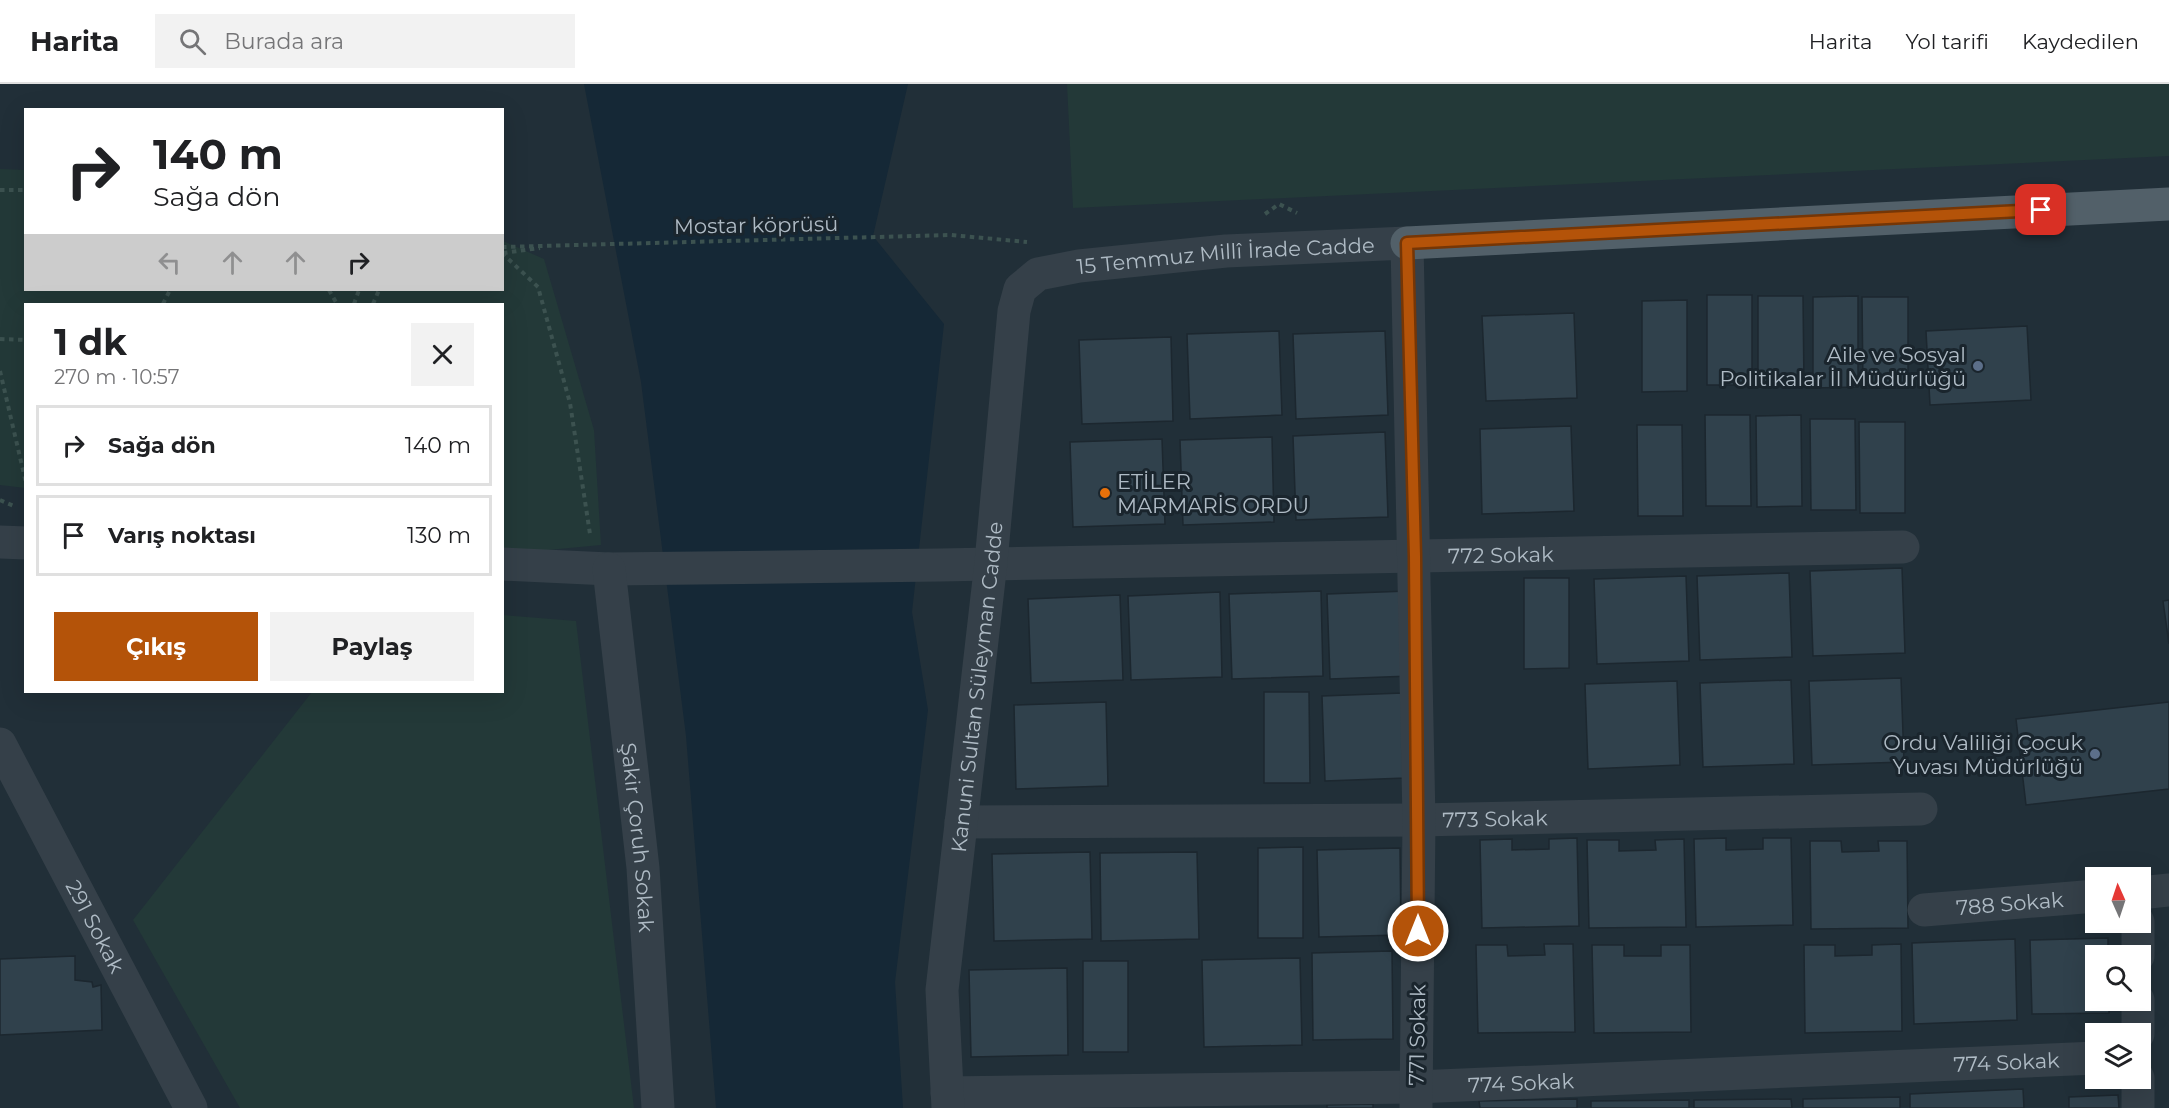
<!DOCTYPE html>
<html lang="tr">
<head>
<meta charset="utf-8">
<style>
	:root { --surface:#fff; --page:#f2f2f2; --text:#202124; --muted:#757577; --line:#e0e0e0; --accent:#b45309 }
	body { margin:0; font-family:Montserrat,sans-serif; background:var(--page); color:var(--text); height:100vh; display:flex; flex-direction:column; font-size:22px; white-space:nowrap }
	* { box-sizing:border-box; margin:0 }
	p { font-size:20px; color:var(--muted) }
	.icon { flex:none; width:33px; height:33px; fill:none; stroke:currentColor; stroke-width:2; stroke-linecap:round; stroke-linejoin:round }
	.map { position:relative; flex:1; overflow:hidden }
	.panel { position:absolute; left:24px; top:219px; width:480px; height:390px; display:flex; flex-direction:column; background:var(--surface); border-radius:0px; box-shadow:0 6px 24px #0002 }
	.panel>* { flex:none }
	.top-card { position:absolute; left:24px; top:24px; width:480px; height:183px; border-radius:0px; box-shadow:0 6px 24px #0002; background:#fff; color:var(--text); overflow:hidden }
	.needle { width:39px; rotate:357deg }
	.controls { position:absolute; left:2085px; top:783px; display:grid; gap:12px }
	.controls a { display:grid; place-items:center; width:66px; height:66px; border-radius:0px; background:var(--surface); box-shadow:0 6px 24px #0002; font-size:30px }
	.pin { position:absolute; display:grid; place-items:center; width:51px; height:51px; color:#fff; margin:-26px; border-radius:12px; box-shadow:0 3px 9px #0006 }
	.me { position:absolute; width:66px; margin:-33px; rotate:0deg; stroke-linejoin:round; filter:drop-shadow(0 0 4px #0008) }
	.turn { display:flex; align-items:center; gap:21px; height:126px; padding:0 30px; font-size:27px }
	.turn .icon { width:78px; height:78px; stroke-width:2.5 }
	.turn b { display:block; font-size:42px; line-height:51px }
	.lanes { display:flex; align-items:center; height:57px; padding:0 30px; background:#0003; justify-content:center; gap:30px; direction:ltr }
	.lanes .off { opacity:.35 }
	.round { display:grid; place-items:center; flex:none; width:63px; height:63px; border-radius:0px; background:var(--page) }
	.overview { display:flex; align-items:center; justify-content:space-between; height:102px; padding:0 30px }
	h1 { font-size:36px; font-weight:700; line-height:45px }
	.primary-button { display:flex; gap:12px; margin-top:auto; padding:12px 30px }
	.primary-button a { flex:1; height:69px; border-radius:0px; background:var(--accent); color:#fff; font-size:24px; font-weight:700; line-height:69px; text-align:center }
	.primary-button a+a { background:var(--page); color:var(--text) }
	ul { padding:0; list-style:none }
	li { display:flex; align-items:center; gap:18px; height:81px; margin:0 12px 9px; padding:0 18px; border:3px solid var(--line); border-radius:0px }
	li div { flex:1 }
	li b { display:block; font-size:22px }
	li em { font-style:normal }
	header { display:flex; align-items:center; gap:36px; box-sizing:border-box; height:84px; padding:0 30px; background:var(--surface); border-bottom:2px solid var(--line) }
	header strong { font-size:28px }
	nav { display:flex; gap:33px; margin-inline-start:auto; font-size:21px }
	.search { width:420px; height:54px; background:var(--page); display:flex; align-items:center; gap:15px; box-sizing:border-box; padding:0 21px; border-radius:0px; color:var(--muted); font-size:22px }
	.map>svg:first-child { display:block }
</style>
</head>
<body>
<header>
<strong>Harita</strong>
<div class="search"><svg class="icon" aria-label="search" viewBox="0 0 24 24"><circle cx="10" cy="10" r="6"/><path d="M15 15l6 6"/></svg>Burada ara</div>
<nav><a>Harita</a><a>Yol tarifi</a><a>Kaydedilen</a></nav>
</header>
<div class="map">
<svg width="2169" height="1024" viewBox="0 0 2169 1024">
	<rect width="100%" height="100%" fill="#212f38"/>
	<!-- green -->
	<g fill="#233938">
		<path d="M1067 0H2169V72L1073 124Z"/>
		<path d="M0 85 25 86 26 206H502L503 157 544 175 594 346 601 461 527 468 503 465 502 220H26L25 404 0 401Z"/>
		<path d="M503 531 576 537 634 1024H240L133 836 312 608H502Z"/>
	</g>
	<!-- water -->
	<path fill="#152836" d="M584 0H908L873 152 944 240 912 528 928 626 895 898 903 1024H716L686 652 641 298Z"/>
	<!-- building -->
	<g fill="#30414c" stroke="#1c272f" stroke-width="1.5">
		<rect x="1707" y="211" width="45" height="90"/>
		<path d="M1758 212H1803L1804 302 1758 303Z"/>
		<path d="M1858 212V303L1813 304V213Z"/>
		<path d="M1862 213H1908V304H1863Z"/>
		<path d="M1687 216V307L1642 308V217Z"/>
		<path d="M1574 229 1577 314 1486 317 1482 232Z"/>
		<path d="M2027 242 2031 316 1930 321 1926 247Z"/>
		<path d="M1279 247 1282 331 1190 335 1187 250Z"/>
		<path d="M1385 247 1388 331 1296 335 1293 250Z"/>
		<path d="M1171 253 1173 337 1082 340 1079 256Z"/>
		<path d="M1705 331H1750L1751 422H1706Z"/>
		<path d="M1801 331 1802 422 1757 423 1756 332Z"/>
		<path d="M1810 335H1855L1856 426H1811Z"/>
		<path d="M1859 338H1905V429H1860Z"/>
		<path d="M1637 341H1682L1683 432H1638Z"/>
		<path d="M1571 342 1574 427 1482 430 1480 345Z"/>
		<path d="M1385 348 1388 433 1296 436 1293 352Z"/>
		<path d="M1272 353 1274 438 1183 441 1180 356Z"/>
		<path d="M1162 355 1165 440 1073 443 1070 358Z"/>
		<path d="M1902 484 1905 569 1813 572 1810 487Z"/>
		<path d="M1789 489 1792 573 1700 576 1697 492Z"/>
		<path d="M1686 492 1689 577 1597 580 1594 495Z"/>
		<path d="M1524 494H1569V584L1524 585Z"/>
		<path d="M1321 507 1323 592 1232 595 1229 510Z"/>
		<path d="M1408 507 1411 592 1330 595 1327 510Z"/>
		<path d="M1220 508 1222 593 1131 596 1128 512Z"/>
		<path d="M1120 511 1123 596 1031 599 1028 515Z"/>
		<path d="M2169 516V560L2163 517Z"/>
		<path d="M1901 594 1904 678 1812 681 1809 597Z"/>
		<path d="M1791 596 1794 680 1703 683 1700 599Z"/>
		<path d="M1677 597 1680 681 1588 685 1585 600Z"/>
		<path d="M1264 608H1309L1310 699H1264Z"/>
		<path d="M1403 609 1406 694 1325 697 1322 612Z"/>
		<path d="M1106 618 1108 702 1016 705 1014 621Z"/>
		<path d="M2169 618V705L2026 721 2016 635Z"/>
		<path d="M1577 754 1579 842 1482 844 1480 756 1512 755V766L1549 765V755Z"/>
		<path d="M1726 754V766L1763 765V754H1791L1793 841 1696 843 1694 755Z"/>
		<path d="M1684 755 1686 843 1589 844 1587 756H1619V767L1656 766 1655 756Z"/>
		<path d="M1810 757H1841L1842 768 1879 767 1878 757H1907L1908 844 1811 845Z"/>
		<path d="M1303 763V854H1258V764Z"/>
		<path d="M1400 764 1401 851 1319 853 1317 766Z"/>
		<path d="M1090 768 1092 855 994 857 992 770Z"/>
		<path d="M1197 768 1199 855 1101 857 1100 769Z"/>
		<path d="M2108 854V872H2096V916H2109V929L2032 930 2030 856Z"/>
		<path d="M2015 855 2017 936 1914 940 1912 859Z"/>
		<path d="M1544 860H1573L1575 948 1478 949 1476 861H1507L1508 872 1545 871Z"/>
		<path d="M1901 860 1902 947 1805 949 1804 861H1835V872L1872 871V861Z"/>
		<path d="M1592 861H1624V872H1661V861H1690L1691 948 1594 949Z"/>
		<path d="M1392 867 1393 955 1313 956 1312 869Z"/>
		<path d="M75 872V896L92 898 93 903 101 901 102 946 0 951V875Z"/>
		<path d="M1300 874 1302 961 1204 963 1202 876Z"/>
		<rect x="1083" y="877" width="45" height="91"/>
		<path d="M1067 884 1068 971 971 973 969 886Z"/>
		<path d="M2023 1005 2024 1024H1910V1010Z"/>
		<path d="M2118 1011 2119 1024H2069V1013Z"/>
		<path d="M1900 1013V1024H1803V1015Z"/>
		<path d="M1577 1015V1024H1480L1479 1017Z"/>
		<path d="M1791 1015 1792 1024H1694V1016Z"/>
		<path d="M1689 1016V1024H1591V1017Z"/>
		<path d="M1373 1020V1024H1327V1021Z"/>
	</g>
	<g fill="none" stroke-linecap="round" stroke-linejoin="round">
		<!-- path -->
		<g stroke="#3c5250" stroke-width="4" stroke-dasharray="4.5 4.5" stroke-linecap="butt">
			<path d="M0 106H26"/>
			<path d="M1265 130 1279 120 1297 129"/>
			<path d="M502 163 951 151 1027 158"/>
			<path d="M502 169 538 203 570 319 590 450"/>
			<path d="M503 169 540 164"/>
			<path d="M329 206 337 220"/>
			<path d="M163 220 170 206"/>
			<path d="M354 220 359 206"/>
			<path d="M373 220 379 206"/>
			<path d="M0 255 26 256"/>
			<path d="M0 287 26 399"/>
			<path d="M0 416 16 423"/>
		</g>
		<!-- minor -->
		<g stroke="#354049" stroke-width="33">
			<path d="M0 458 26 459"/>
			<path id="s1" d="M502 480 609 485 940 481 1903 463"/>
			<path id="s2" d="M609 485 643 784 658 1024"/>
			<path id="s3" d="M0 660 191 1024"/>
			<path id="s4" d="M961 738 1419 736 1921 725"/>
			<path d="M2140 809 2169 806"/>
			<path id="s5" d="M1924 826 2096 812"/>
			<path d="M2138 872V838"/>
			<path d="M2138 950V916"/>
			<path id="s6" d="M947 1009 1416 1003 2096 974"/>
			<path id="s7" d="M948 1024 942 906 991 478 1014 227 1020 205 1038 190 1079 182 1226 167 1407 159 1419 736 1416 1024"/>
			<path d="M2138 1024V994"/>
		</g>
		<!-- major -->
		<path stroke="#526069" stroke-width="33" d="M1407 159 2169 120"/>
	</g>
	<g fill="none" stroke-linecap="round" stroke-linejoin="round">
		<defs>
			<path id="route" d="M1418 847 1415 472 1407 159 2041 126"/>
		</defs>
		<!-- route casing -->
		<use href="#route" stroke="#753606" stroke-width="15"/>
		<!-- route -->
		<use href="#route" stroke="#b45309" stroke-width="10"/>
	</g>
	<!-- markers -->
	<g fill="#5c6f8a" stroke="#1a252d" stroke-width="2">
		<circle cx="1978" cy="282" r="6"/>
		<circle cx="2095" cy="670" r="6"/>
	</g>
	<circle fill="#e8710a" stroke="#1a252d" stroke-width="2" cx="1105" cy="409" r="6"/>
	<g text-anchor="middle" dominant-baseline="central" stroke-width="6" stroke-linejoin="round" paint-order="stroke">
		<!-- street labels -->
		<g font-size="21" fill="#afbbc5" stroke="#1a252d">
			<text transform="translate(756 141) rotate(-1)">Mostar köprüsü</text>
			<text stroke="none"><textPath href="#s7" startOffset="1036">15 Temmuz Millî İrade Cadde</textPath></text>
			<text stroke="none"><textPath href="#s1" startOffset="999">772 Sokak</textPath></text>
			<text stroke="none"><textPath href="#s7" startOffset="423">Kanuni Sultan Süleyman Cadde</textPath></text>
			<text stroke="none"><textPath href="#s4" startOffset="534">773 Sokak</textPath></text>
			<text stroke="none"><textPath href="#s2" startOffset="270">Şakir Çoruh Sokak</textPath></text>
			<text stroke="none"><textPath href="#s5" startOffset="86">788 Sokak</textPath></text>
			<text stroke="none"><textPath href="#s3" startOffset="206">291 Sokak</textPath></text>
			<text transform="translate(1417 951) rotate(-89)">771 Sokak</text>
			<text stroke="none"><textPath href="#s6" startOffset="1060">774 Sokak</textPath></text>
			<text stroke="none"><textPath href="#s6" startOffset="574">774 Sokak</textPath></text>
		</g>
		<!-- poi labels -->
		<g font-size="21" fill="#afbbc5" stroke="#1a252d" text-anchor="end">
			<text x="1966" y="270">Aile ve Sosyal<tspan x="1966" dy="24">Politikalar İl Müdürlüğü</tspan></text>
			<text x="1117" y="397" text-anchor="start">ETİLER<tspan x="1117" dy="24">MARMARİS ORDU</tspan></text>
			<text x="2083" y="658">Ordu Valiliği Çocuk<tspan x="2083" dy="24">Yuvası Müdürlüğü</tspan></text>
		</g>
	</g>
</svg>
<div class="controls">
<a><svg class="needle" viewBox="-14 -14 28 28"><path d="M0-13l5 13h-10z" fill="#e53935"/><path d="M0 13l5-13h-10z" fill="#757577"/></svg></a>
<a><svg class="icon" aria-label="search" viewBox="0 0 24 24"><circle cx="10" cy="10" r="6"/><path d="M15 15l6 6"/></svg></a>
<a><svg class="icon" aria-label="layers" viewBox="0 0 24 24"><path d="M12 4l9 5-9 5-9-5zM3 14l9 5 9-5"/></svg></a>
</div>
<div class="pin" style="left:2041px;top:126px;background:#d93025"><svg class="icon" aria-label="arrive" viewBox="0 0 24 24"><path d="M6 21V4h12l-3 4 3 4H6"/></svg></div>
<svg class="me" style="left:1418px;top:847px" viewBox="-20 -20 40 40"><circle r="17" fill="#b45309" stroke="#fff" stroke-width="3"/><path d="M0-11L8 9 0 5-8 9z" fill="#fff"/></svg>
<div class="top-card">
<div class="turn"><svg class="icon" aria-label="right" viewBox="0 0 24 24"><path d="M7 20v-9h11M14 6l5 5-5 5"/></svg><div><b>140 m</b>Sağa dön</div></div>
<div class="lanes"><svg class="icon off" aria-label="left" viewBox="0 0 24 24"><path d="M17 20v-9H6M10 6l-5 5 5 5"/></svg><svg class="icon off" aria-label="ahead" viewBox="0 0 24 24"><path d="M12 20V5M6 11l6-6 6 6"/></svg><svg class="icon off" aria-label="ahead" viewBox="0 0 24 24"><path d="M12 20V5M6 11l6-6 6 6"/></svg><svg class="icon" aria-label="right" viewBox="0 0 24 24"><path d="M7 20v-9h11M14 6l5 5-5 5"/></svg></div>
</div>
<section class="panel">
<div class="overview"><div><h1>1 dk</h1><p>270 m · 10:57</p></div><a class="round"><svg class="icon" aria-label="close" viewBox="0 0 24 24"><path d="M6 6l12 12M18 6L6 18"/></svg></a></div>
<ul>
<li><svg class="icon" aria-label="right" viewBox="0 0 24 24"><path d="M7 20v-9h11M14 6l5 5-5 5"/></svg><div><b>Sağa dön</b></div><em>140 m</em></li>
<li><svg class="icon" aria-label="arrive" viewBox="0 0 24 24"><path d="M6 21V4h12l-3 4 3 4H6"/></svg><div><b>Varış noktası</b></div><em>130 m</em></li>
</ul>
<div class="primary-button"><a>Çıkış</a><a>Paylaş</a></div>
</section>
</div>
</body>
</html>
